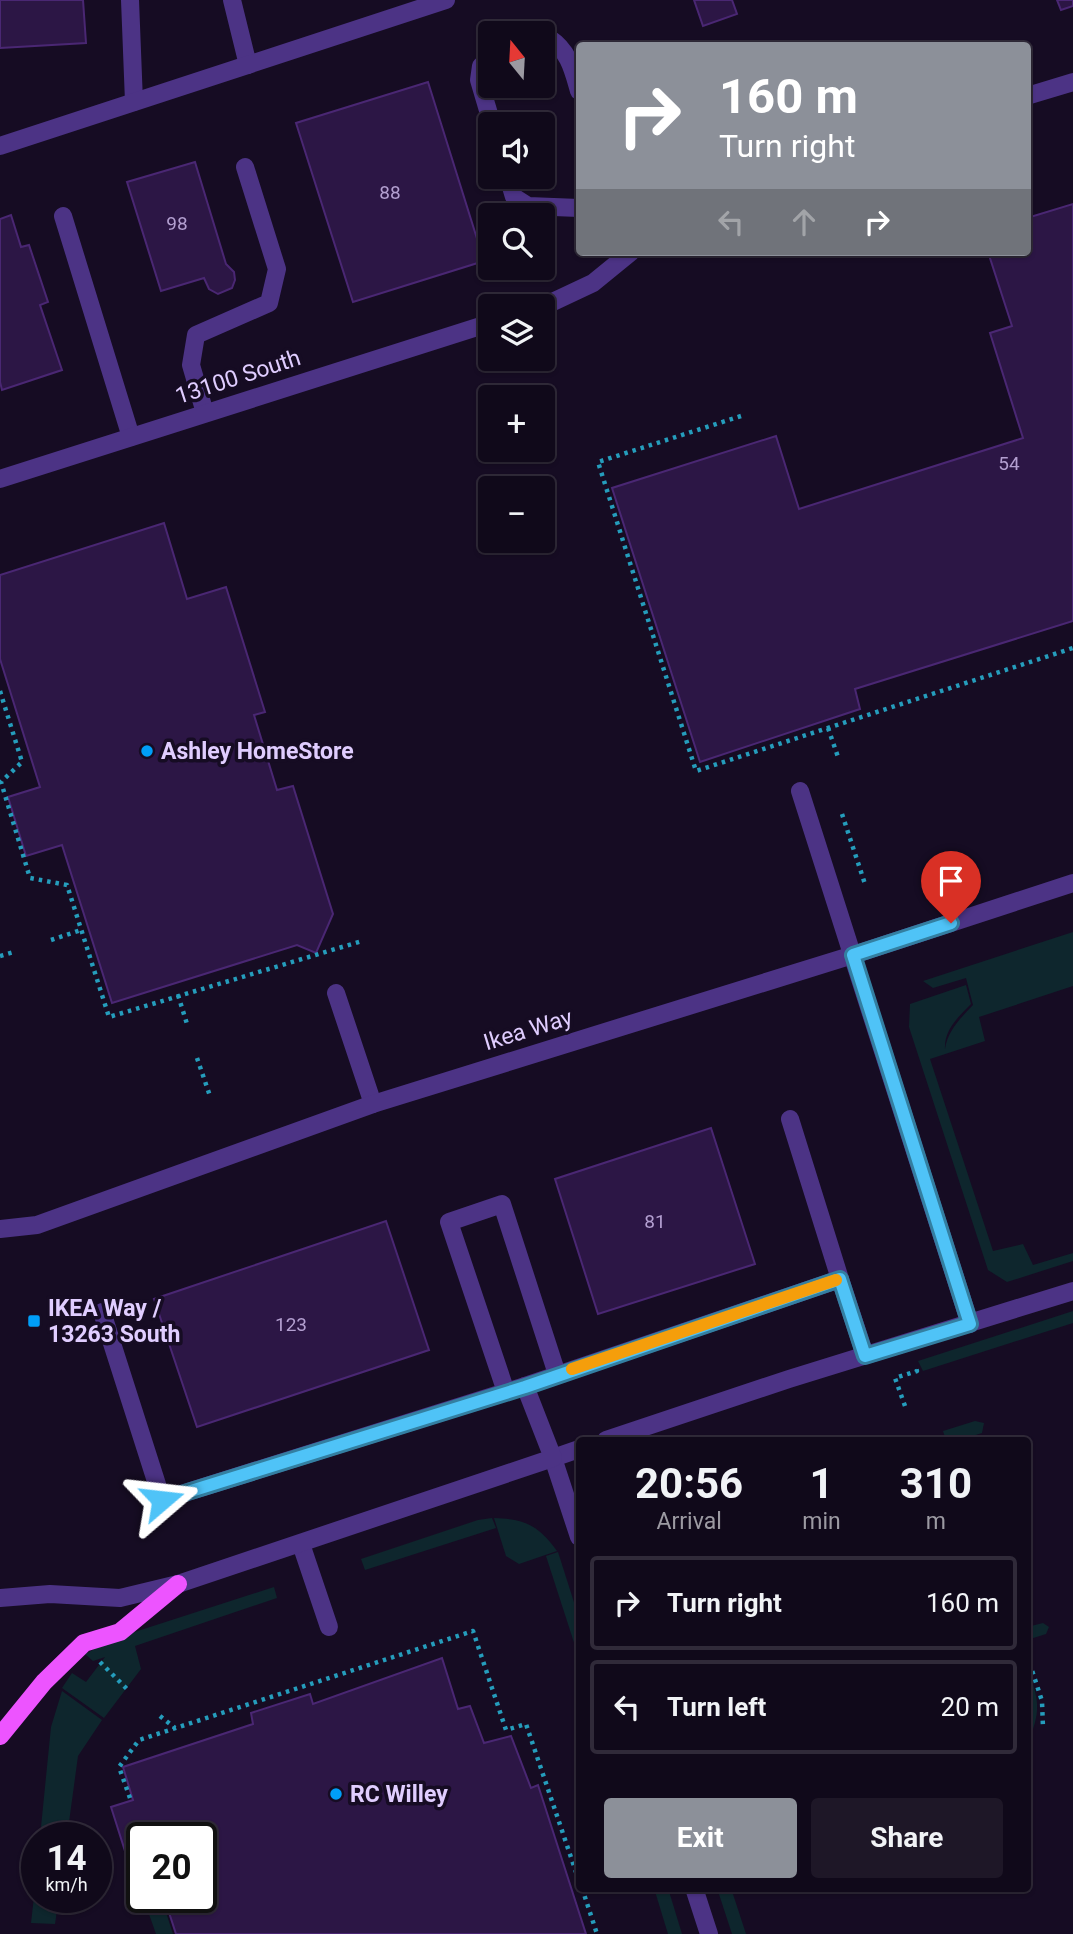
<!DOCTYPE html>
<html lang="en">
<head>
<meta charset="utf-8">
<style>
	:root { --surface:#10091a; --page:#1e1727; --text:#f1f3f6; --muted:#9c9aa2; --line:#302a39; --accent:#8c9099 }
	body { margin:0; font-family:Roboto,sans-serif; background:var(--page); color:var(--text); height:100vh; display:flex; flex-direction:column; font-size:26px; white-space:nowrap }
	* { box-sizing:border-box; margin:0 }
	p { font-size:23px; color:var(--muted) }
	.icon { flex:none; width:38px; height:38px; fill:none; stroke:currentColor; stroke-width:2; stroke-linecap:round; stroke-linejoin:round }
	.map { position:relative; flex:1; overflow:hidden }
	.details { position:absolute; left:576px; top:1437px; width:455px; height:455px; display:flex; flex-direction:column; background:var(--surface); border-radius:7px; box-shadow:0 2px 5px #0004,0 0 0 2px var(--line) }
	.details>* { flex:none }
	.banner { position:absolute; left:576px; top:42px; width:455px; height:214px; border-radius:7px; box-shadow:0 2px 5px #0004,0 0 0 2px var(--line); background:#8c9099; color:#fff; overflow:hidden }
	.needle { width:46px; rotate:342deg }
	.controls { position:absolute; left:478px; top:21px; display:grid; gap:14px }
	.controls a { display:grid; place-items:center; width:77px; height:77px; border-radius:7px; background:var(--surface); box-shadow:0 2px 5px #0004,0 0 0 2px var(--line); font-size:35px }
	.speed { position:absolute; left:21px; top:1822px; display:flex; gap:14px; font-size:35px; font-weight:700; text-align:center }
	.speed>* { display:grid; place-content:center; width:91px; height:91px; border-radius:50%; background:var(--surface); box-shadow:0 2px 5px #0004,0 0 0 2px var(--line); line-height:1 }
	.speed small { font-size:18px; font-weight:400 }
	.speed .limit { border:4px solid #111; border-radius:10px; background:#fff; color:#111 }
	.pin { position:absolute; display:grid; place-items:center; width:60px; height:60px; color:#fff; margin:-72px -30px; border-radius:50% 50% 50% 0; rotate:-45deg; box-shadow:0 0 7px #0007 }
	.pin .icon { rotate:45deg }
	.me { position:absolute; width:77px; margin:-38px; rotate:73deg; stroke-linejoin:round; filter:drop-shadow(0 0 5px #0008) }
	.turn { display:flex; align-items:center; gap:24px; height:147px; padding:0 28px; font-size:32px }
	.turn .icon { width:91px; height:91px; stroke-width:2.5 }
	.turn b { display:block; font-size:49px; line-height:60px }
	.lanes { display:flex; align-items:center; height:66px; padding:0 28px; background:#0003; justify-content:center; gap:35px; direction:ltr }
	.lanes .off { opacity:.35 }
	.eta { display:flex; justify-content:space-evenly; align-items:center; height:119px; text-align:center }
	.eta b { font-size:42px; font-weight:700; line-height:49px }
	.button { display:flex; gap:14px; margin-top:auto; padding:14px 28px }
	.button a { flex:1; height:80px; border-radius:7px; background:var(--accent); color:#fff; font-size:28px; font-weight:700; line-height:80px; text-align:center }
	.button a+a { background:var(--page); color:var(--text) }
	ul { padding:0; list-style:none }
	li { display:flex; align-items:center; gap:21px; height:94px; margin:0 14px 10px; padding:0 14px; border:4px solid var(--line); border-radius:7px }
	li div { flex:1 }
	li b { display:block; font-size:26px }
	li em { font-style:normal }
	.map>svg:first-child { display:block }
</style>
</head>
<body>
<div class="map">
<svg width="1073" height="1934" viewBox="0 0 1073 1934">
	<rect width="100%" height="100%" fill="#160c23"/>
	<!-- green -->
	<g fill="#0e262d">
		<path d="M1073 932V986L979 1017 985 1041 930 1059 993 1251 1023 1244 1033 1265 1073 1253V1261L1007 1282 988 1270 909 1027 910 1004 966 985 971 1004C958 1017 944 1030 945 1049 948 1030 960 1019 973 1005L966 978 933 988 923 981Z"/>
		<path d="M1073 1311V1323L923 1371 918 1361Z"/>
		<path d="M975 1421 984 1423 982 1433 960 1440H946L943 1431Z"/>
		<path d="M492 1518 496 1528 365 1570 361 1559 478 1520Z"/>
		<path d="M494 1518C525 1519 538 1525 557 1551L519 1564 506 1556Z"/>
		<path d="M558 1552 579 1618V1658L546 1556Z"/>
		<path d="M274 1587 277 1598 135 1646 141 1669 104 1718 62 1688 72 1673 86 1682 105 1657 93 1661 85 1654 116 1638Z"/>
		<path d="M1043 1623 1049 1627 1046 1634 1027 1640V1627Z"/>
		<path d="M1027 1667C1036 1692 1042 1706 1032 1732L1027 1718Z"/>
		<path d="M62 1691 102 1720 78 1756 67 1837H40L51 1727Z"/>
		<path d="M37 1870V1897H59L55 1924 31 1923Z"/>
		<path d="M654 1888H668L682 1934H668Z"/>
		<path d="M717 1888H731L746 1934H732Z"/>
		<path d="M143 1897H161L173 1934H156Z"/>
	</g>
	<!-- building -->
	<g fill="#2c1645" stroke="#4a2773" stroke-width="2">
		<path d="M0 0H83L86 43 0 48Z"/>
		<path d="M694 0H732L737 14 703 26Z"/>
		<path d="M1057 0H1073V6L1061 10Z"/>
		<path d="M428 82 484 261 353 302 296 123Z"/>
		<path d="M195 162 226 264 234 272 235 280 232 288 218 294 209 289 204 278 161 291 127 182Z"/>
		<path d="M1073 204V621L855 689 860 709 700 762 612 488 776 436 799 509 1023 438 990 333 1012 326 988 252H1027V218Z"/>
		<path d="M11 215 21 247 29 245 48 302 40 305 62 370 2 390 0 382V219Z"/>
		<path d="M164 523 187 599 226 587 265 712 254 715 277 790 293 786 333 914 316 953 297 945 112 1003 62 845 26 856 8 797 40 787 0 659V575Z"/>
		<path d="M711 1128 755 1264 598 1314 555 1179Z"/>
		<path d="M386 1221 429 1350 197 1427 154 1299Z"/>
		<path d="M442 1658 458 1709 470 1706 484 1743 511 1736 531 1788 538 1785 586 1934H176L164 1897H201V1838H142V1871L132 1873 111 1807 133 1800 123 1767 253 1724 251 1713 310 1694 313 1704Z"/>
	</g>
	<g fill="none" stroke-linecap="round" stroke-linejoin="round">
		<!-- path -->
		<g stroke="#259dbc" stroke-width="4.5" stroke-dasharray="3.5 5" stroke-linecap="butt">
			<path d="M741 416 598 462 696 771 1073 648"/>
			<path d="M0 691 22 762 1 782 30 878 67 885 109 1017 362 941"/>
			<path d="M828 728 838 757"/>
			<path d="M842 814 865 884"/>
			<path d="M51 940 81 930"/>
			<path d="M0 956 14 952"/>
			<path d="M178 995 187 1024"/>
			<path d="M197 1058 210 1096"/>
			<path d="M905 1406 895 1378 917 1371 915 1365"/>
			<path d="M933 1440 941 1438 942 1440"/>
			<path d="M1027 1655 1042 1701 1043 1728"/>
			<path d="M100 1662 127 1689"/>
			<path d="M160 1716 175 1728"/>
			<path d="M130 1798 119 1767 139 1740 473 1631 506 1730 526 1724 579 1881"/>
			<path d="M582 1888 597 1934"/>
		</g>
		<!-- minor -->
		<g stroke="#4c3385" stroke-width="18">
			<path d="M130 0 134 102"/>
			<path d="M232 0 248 65"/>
			<path d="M542 40 549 38C569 51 573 70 579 91"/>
			<path d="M490 57 481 66 479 80 492 124"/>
			<path d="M1027 96 1073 82"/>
			<path d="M0 146 446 0"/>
			<path d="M508 177 514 197 528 206 579 208"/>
			<path d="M63 216 131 437"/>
			<path d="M542 307 593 283 631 252"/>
			<path d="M205 413 191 365 196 335 269 303 277 269 245 167"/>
			<path d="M0 479 490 323"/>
			<path d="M800 791 970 1324"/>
			<path d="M336 993 373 1104"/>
			<path d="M790 1119 840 1279"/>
			<path d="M0 1229 37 1225 373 1104 853 955 1073 883"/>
			<path d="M102 1312 162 1500 525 1386"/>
			<path d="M506 1392 449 1222 502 1204 557 1374"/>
			<path d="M606 1440 789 1379 1073 1291"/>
			<path d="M579 1449 553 1458 579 1537"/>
			<path d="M301 1544 329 1627"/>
			<path d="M0 1598 50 1594 120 1598 178 1584 553 1458 525 1386 840 1279 865 1355"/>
			<path d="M694 1888 709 1934"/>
		</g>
		<!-- major -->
		<path stroke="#ed54ff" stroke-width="18" d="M0 1736 44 1682 84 1643 120 1632 178 1584"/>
	</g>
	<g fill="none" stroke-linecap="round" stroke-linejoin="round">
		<defs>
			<path id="route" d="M162 1500 525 1387 840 1279 865 1356 970 1324 853 955 951 923"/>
		</defs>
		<!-- route casing -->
		<use href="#route" stroke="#337fa1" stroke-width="18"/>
		<!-- route -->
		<use href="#route" stroke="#4fc3f7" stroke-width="12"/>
		<!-- slow -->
		<path stroke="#f59e0b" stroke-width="12" d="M572 1369 836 1280"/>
	</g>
	<!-- markers -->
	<g fill="#009ef8" stroke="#160c23" stroke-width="2.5">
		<circle cx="147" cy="751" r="7"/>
		<rect x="27" y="1314" width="14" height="14" rx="3.5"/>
		<circle cx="336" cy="1794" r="7"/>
	</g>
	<g text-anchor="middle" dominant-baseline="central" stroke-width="7" stroke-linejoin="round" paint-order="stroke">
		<!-- number labels -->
		<g font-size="19" fill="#b39fd0">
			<text x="390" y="192">88</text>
			<text x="177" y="223">98</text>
			<text x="1009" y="463">54</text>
			<text x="655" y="1221">81</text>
			<text x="291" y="1324">123</text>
		</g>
		<!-- street labels -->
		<g font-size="23" fill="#e0cdff" stroke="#160c23">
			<text transform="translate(238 377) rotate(-18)">13100 South</text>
			<text transform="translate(528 1030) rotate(-17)">Ikea Way</text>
		</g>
		<!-- poi labels -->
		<g font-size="23" font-weight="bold" fill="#e0cdff" stroke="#160c23" text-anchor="start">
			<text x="161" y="751">Ashley HomeStore</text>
			<text x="48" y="1308">IKEA Way /<tspan x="48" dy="26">13263 South</tspan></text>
			<text x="350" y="1794">RC Willey</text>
		</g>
	</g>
</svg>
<div class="controls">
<a><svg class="needle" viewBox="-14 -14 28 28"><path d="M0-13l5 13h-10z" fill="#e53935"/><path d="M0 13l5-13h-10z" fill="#9c9aa2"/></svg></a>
<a><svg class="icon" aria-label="sound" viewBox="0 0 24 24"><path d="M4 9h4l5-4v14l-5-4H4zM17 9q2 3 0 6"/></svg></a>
<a><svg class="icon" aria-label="search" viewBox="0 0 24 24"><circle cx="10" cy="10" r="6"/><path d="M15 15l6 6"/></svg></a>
<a><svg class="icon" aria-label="layers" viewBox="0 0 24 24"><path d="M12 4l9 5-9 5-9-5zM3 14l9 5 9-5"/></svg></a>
<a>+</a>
<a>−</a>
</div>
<div class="speed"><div>14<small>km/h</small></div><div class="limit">20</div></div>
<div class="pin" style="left:951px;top:923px;background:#d93025"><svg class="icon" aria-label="arrive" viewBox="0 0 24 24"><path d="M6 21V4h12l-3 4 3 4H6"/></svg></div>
<svg class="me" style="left:162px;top:1500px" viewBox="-20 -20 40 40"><path d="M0-17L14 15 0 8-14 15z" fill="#4fc3f7" stroke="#fff" stroke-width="4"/></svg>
<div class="banner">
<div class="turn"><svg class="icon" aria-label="right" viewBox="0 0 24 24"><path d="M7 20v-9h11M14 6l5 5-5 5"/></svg><div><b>160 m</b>Turn right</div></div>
<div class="lanes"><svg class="icon off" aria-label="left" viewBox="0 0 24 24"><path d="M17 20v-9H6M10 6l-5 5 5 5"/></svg><svg class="icon off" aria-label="ahead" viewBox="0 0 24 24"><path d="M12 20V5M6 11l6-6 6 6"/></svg><svg class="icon" aria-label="right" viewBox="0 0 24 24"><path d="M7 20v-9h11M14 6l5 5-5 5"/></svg></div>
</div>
<section class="details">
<div class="eta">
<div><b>20:56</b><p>Arrival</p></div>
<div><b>1</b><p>min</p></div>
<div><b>310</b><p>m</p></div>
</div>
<ul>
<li><svg class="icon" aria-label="right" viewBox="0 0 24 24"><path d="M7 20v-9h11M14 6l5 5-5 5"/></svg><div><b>Turn right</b></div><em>160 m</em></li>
<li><svg class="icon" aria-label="left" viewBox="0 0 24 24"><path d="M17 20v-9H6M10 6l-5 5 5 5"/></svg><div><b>Turn left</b></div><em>20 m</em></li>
</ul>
<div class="button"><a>Exit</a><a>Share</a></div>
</section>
</div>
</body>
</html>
